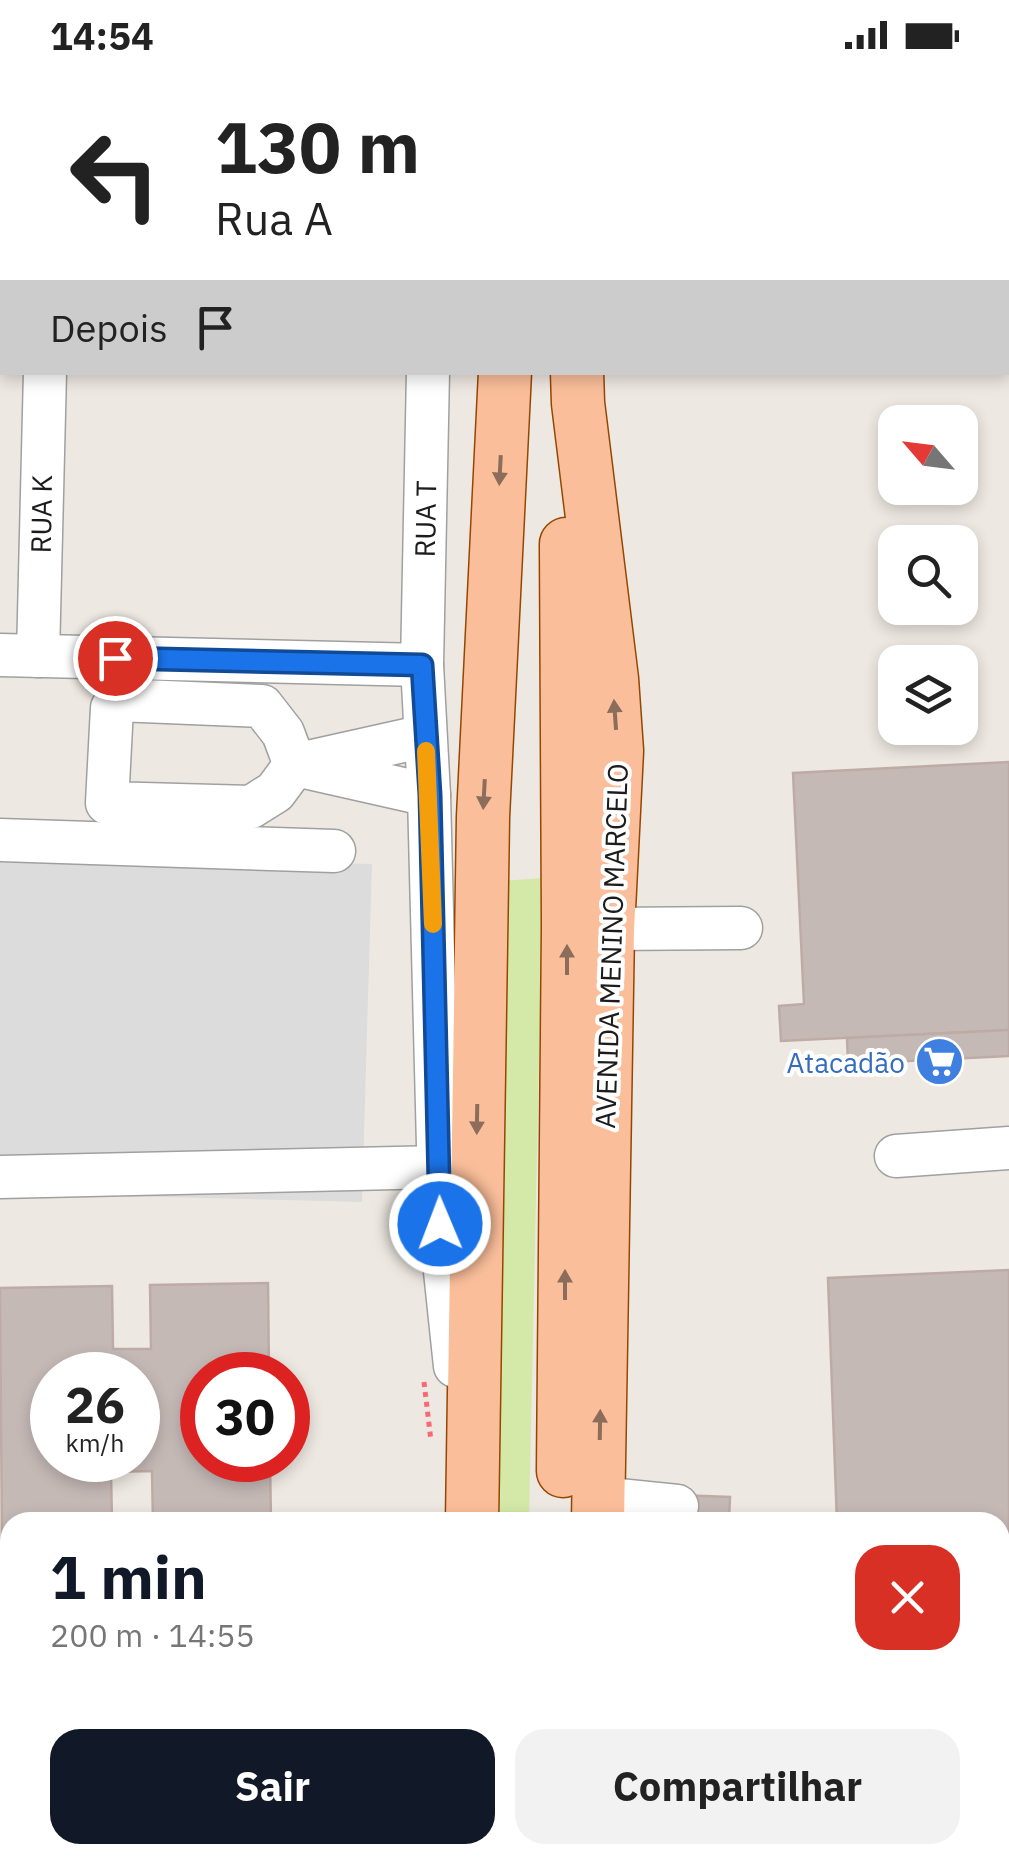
<!DOCTYPE html>
<html lang="pt">
<head>
<meta charset="utf-8">
<style>
	:root { --surface:#fff; --page:#f2f2f2; --text:#222; --muted:#767676; --accent:#111827 }
	body { margin:0; font-family:"IBM Plex Sans",sans-serif; background:var(--page); color:var(--text); height:100vh; display:flex; flex-direction:column; font-size:38px; white-space:nowrap }
	* { box-sizing:border-box; margin:0 }
	p { font-size:32px; color:var(--muted) }
	.icon { flex:none; width:55px; height:55px; fill:none; stroke:currentColor; stroke-width:2; stroke-linecap:round; stroke-linejoin:round }
	.map { position:relative; flex:1; overflow:hidden }
	.panel { position:absolute; left:0px; top:1442px; width:1010px; height:352px; display:flex; flex-direction:column; background:var(--surface); border-radius:30px 30px 0 0; box-shadow:0 5px 15px #0003 }
	.panel>* { flex:none }
	.banner { position:absolute; left:0px; top:0px; width:1010px; height:305px; box-shadow:0 5px 15px #0003; background:#fff; color:var(--text); overflow:hidden }
	.needle { width:65px; rotate:298deg }
	.tools { position:absolute; left:878px; top:335px; display:grid; gap:20px }
	.tools a { display:grid; place-items:center; width:100px; height:100px; border-radius:20px; background:var(--surface); box-shadow:0 5px 15px #0003; font-size:50px }
	.speed { position:absolute; left:30px; top:1282px; display:flex; gap:20px; font-size:50px; font-weight:700; text-align:center }
	.speed>* { display:grid; place-content:center; width:130px; height:130px; border-radius:50%; background:var(--surface); box-shadow:0 5px 15px #0003; line-height:1 }
	.speed small { font-size:25px; font-weight:400 }
	.speed .limit { border:15px solid #d22; background:#fff; color:#111 }
	.pin { position:absolute; display:grid; place-items:center; width:85px; height:85px; color:#fff; margin:-42px; border:5px solid #fff; border-radius:50%; box-shadow:0 2px 10px #0007 }
	.me { position:absolute; width:110px; margin:-55px; rotate:359deg; stroke-linejoin:round; filter:drop-shadow(0 0 8px #0008) }
	.turn { display:flex; align-items:center; gap:35px; height:210px; padding:0 50px; font-size:45px }
	.turn .icon { width:130px; height:130px; stroke-width:2.5 }
	.turn b { display:block; font-size:70px; line-height:85px }
	.then { display:flex; align-items:center; height:95px; padding:0 50px; background:#0003; gap:20px; font-size:38px }
	.round { display:grid; place-items:center; flex:none; width:105px; height:105px; border-radius:30px; background:var(--page) }
	.summary { display:flex; align-items:center; justify-content:space-between; height:170px; padding:0 50px }
	h1 { font-size:60px; font-weight:700; line-height:75px; color:var(--accent) }
	.cta { display:flex; gap:20px; margin-top:auto; padding:20px 50px }
	.cta a { flex:1; height:115px; border-radius:30px; background:var(--accent); color:#fff; font-size:40px; font-weight:700; line-height:115px; text-align:center }
	.cta a+a { background:var(--page); color:var(--text) }
	.status { display:flex; justify-content:space-between; align-items:center; height:70px; padding:0 50px; background:var(--surface); direction:ltr }
	.status svg { height:28px; fill:currentColor }
	.map>svg:first-child { display:block }
</style>
</head>
<body>
<div class="status"><b>14:54</b><svg viewBox="0 0 49 12"><path d="M0 12V9h3v3zM5 12V6h3v6zM10 12V3h3v9zM15 12V0h3v12zM26 1h20v11H26zM47 4h2v5h-2z"/></svg></div>
<div class="map">
<svg width="1009" height="1793" viewBox="0 0 1009 1793">
	<rect width="100%" height="100%" fill="#eee8e2"/>
	<!-- grass -->
	<g fill="#d4e9a7">
		<path d="M543 808 529 1452H487L502 811Z"/>
		<path d="M433 1785H581L582 1793H430Z"/>
	</g>
	<!-- parking -->
	<path fill="#dcdcdc" d="M0 786 372 794 362 1132 0 1123Z"/>
	<!-- building -->
	<g fill="#c5b9b6" stroke="#bfaba5" stroke-width="2.5" fill-rule="evenodd">
		<path d="M1009 692V960L781 971 779 936 804 934 793 703Z"/>
		<path d="M1009 960V986L848 994 847 968Z"/>
		<path d="M1009 1200V1792L896 1793V1785H1000V1452H837L828 1208Z"/>
		<path d="M268 1213 269 1305H202V1390H270L271 1452H153L152 1401 111 1402 112 1452H10V1475H2L0 1218 112 1216 113 1279H151L150 1215ZM52 1305H138V1390H52Z"/>
		<path d="M677 1425 730 1427 729 1452H676Z"/>
	</g>
	<g fill="none" stroke-linecap="round" stroke-linejoin="round">
		<!-- major-tunnel -->
		<path stroke="#cec9c4" stroke-width="52" stroke-dasharray="52 26" stroke-linecap="butt" d="M527 1793 529 1785"/>
		<defs>
			<g id="minor">
				<path d="M52 2V0"/>
				<path d="M434 2V0"/>
				<path d="M428 302 422 595 429 725 440 1154 455 1296"/>
				<path d="M0 585 422 595"/>
				<path d="M38 586 45 302"/>
				<path d="M295 695 283 663 262 636 118 630 112 638 107 733 251 737 275 722 295 695 425 666"/>
				<path d="M305 697 429 725"/>
				<path d="M0 770 334 781"/>
				<path d="M608 859 741 858"/>
				<path d="M896 1086 1009 1078"/>
				<path d="M0 1107 440 1097"/>
				<path d="M599 1428 677 1436"/>
			</g>
			<g id="major">
				<path d="M520 2 521 0"/>
				<path d="M577 302 578 333 612 609 617 681 608 859 598 1452"/>
				<path d="M563 1401 568 856 566 474"/>
				<path d="M472 1452 483 747 505 302"/>
				<path d="M598 1785V1793"/>
				<path d="M408 1793 412 1785"/>
			</g>
		</defs>
		<!-- minor casing -->
		<use href="#minor" stroke="#a0a0a0" stroke-width="45"/>
		<!-- major casing -->
		<use href="#major" stroke="#944701" stroke-width="55"/>
		<!-- path -->
		<path stroke="#f96875" stroke-width="5" stroke-dasharray="5 5" stroke-linecap="butt" d="M424 1312 431 1371"/>
		<!-- minor -->
		<use href="#minor" stroke="#fff" stroke-width="42"/>
		<!-- major -->
		<use href="#major" stroke="#fbbe9a" stroke-width="52"/>
	</g>
	<!-- one-way arrows -->
	<defs><path id="oneway-solid" d="M-6-.8H1V-3.2L6.5 0L1 3.2V.8H-6Z" transform="scale(2.5)"/></defs>
	<g fill="#8c6d5b">
		<use href="#oneway-solid" transform="translate(500 400) rotate(93)"/>
		<use href="#oneway-solid" transform="translate(615 645) rotate(-94)"/>
		<use href="#oneway-solid" transform="translate(484 724) rotate(93)"/>
		<use href="#oneway-solid" transform="translate(567 890) rotate(-90)"/>
		<use href="#oneway-solid" transform="translate(477 1049) rotate(91)"/>
		<use href="#oneway-solid" transform="translate(565 1215) rotate(-90)"/>
		<use href="#oneway-solid" transform="translate(600 1355) rotate(-89)"/>
	</g>
	<g fill="none" stroke-linecap="round" stroke-linejoin="round">
		<defs>
			<path id="route" d="M115 588 422 595 430 725 440 1154"/>
		</defs>
		<!-- route casing -->
		<use href="#route" stroke="#114b97" stroke-width="25"/>
		<!-- route -->
		<use href="#route" stroke="#1a73e8" stroke-width="18"/>
		<!-- slow -->
		<path stroke="#f59e0b" stroke-width="18" d="M426 681 433 854"/>
	</g>
	<!-- icons -->
	<defs>
		<symbol id="supermarket-disc" viewBox="-11 -11 22 22"><circle r="9.5" fill="#3f7fe0" stroke="#fff"/><path d="M-6-5.5h2.5l.6 2H6L4.5 2H-2.5L-4.4-4H-6ZM-1.5 3.2a1.3 1.3 0 1 0 .1 0ZM3 3.2a1.3 1.3 0 1 0 .1 0Z" fill="#fff"/></symbol>
	</defs>
	<g fill-rule="evenodd">
		<use href="#supermarket-disc" x="912" y="964" width="55" height="55"/>
	</g>
	<g text-anchor="middle" dominant-baseline="central" stroke-width="8" stroke-linejoin="round" paint-order="stroke">
		<!-- street labels -->
		<g font-size="28" fill="#1c1c1c" stroke="#fff">
			<text transform="translate(41 444) rotate(-89)">RUA K</text>
			<text transform="translate(425 449) rotate(-89)">RUA T</text>
			<text transform="translate(611 876) rotate(-88)">AVENIDA MENINO MARCELO</text>
		</g>
		<!-- shop labels -->
		<g font-size="28" fill="#366cbe" stroke="#fff" text-anchor="end">
			<text x="905" y="992">Atacadão</text>
		</g>
	</g>
</svg>
<div class="tools">
<a><svg class="needle" viewBox="-14 -14 28 28"><path d="M0-13l5 13h-10z" fill="#e53935"/><path d="M0 13l5-13h-10z" fill="#767676"/></svg></a>
<a><svg class="icon" aria-label="search" viewBox="0 0 24 24"><circle cx="10" cy="10" r="6"/><path d="M15 15l6 6"/></svg></a>
<a><svg class="icon" aria-label="layers" viewBox="0 0 24 24"><path d="M12 4l9 5-9 5-9-5zM3 14l9 5 9-5"/></svg></a>
</div>
<div class="speed"><div>26<small>km/h</small></div><div class="limit">30</div></div>
<div class="pin" style="left:115px;top:588px;background:#d93025"><svg class="icon" aria-label="arrive" viewBox="0 0 24 24"><path d="M6 21V4h12l-3 4 3 4H6"/></svg></div>
<svg class="me" style="left:440px;top:1154px" viewBox="-20 -20 40 40"><circle r="17" fill="#1a73e8" stroke="#fff" stroke-width="3"/><path d="M0-11L8 9 0 5-8 9z" fill="#fff"/></svg>
<div class="banner">
<div class="turn"><svg class="icon" aria-label="left" viewBox="0 0 24 24"><path d="M17 20v-9H6M10 6l-5 5 5 5"/></svg><div><b>130 m</b>Rua A</div></div>
<div class="then">Depois<svg class="icon" aria-label="arrive" viewBox="0 0 24 24"><path d="M6 21V4h12l-3 4 3 4H6"/></svg></div>
</div>
<section class="panel">
<div class="summary"><div><h1>1 min</h1><p>200 m · 14:55</p></div><a class="round" style="background:#d93025;color:#fff"><svg class="icon" aria-label="close" viewBox="0 0 24 24"><path d="M6 6l12 12M18 6L6 18"/></svg></a></div>
<div class="cta"><a>Sair</a><a>Compartilhar</a></div>
</section>
</div>
</body>
</html>
